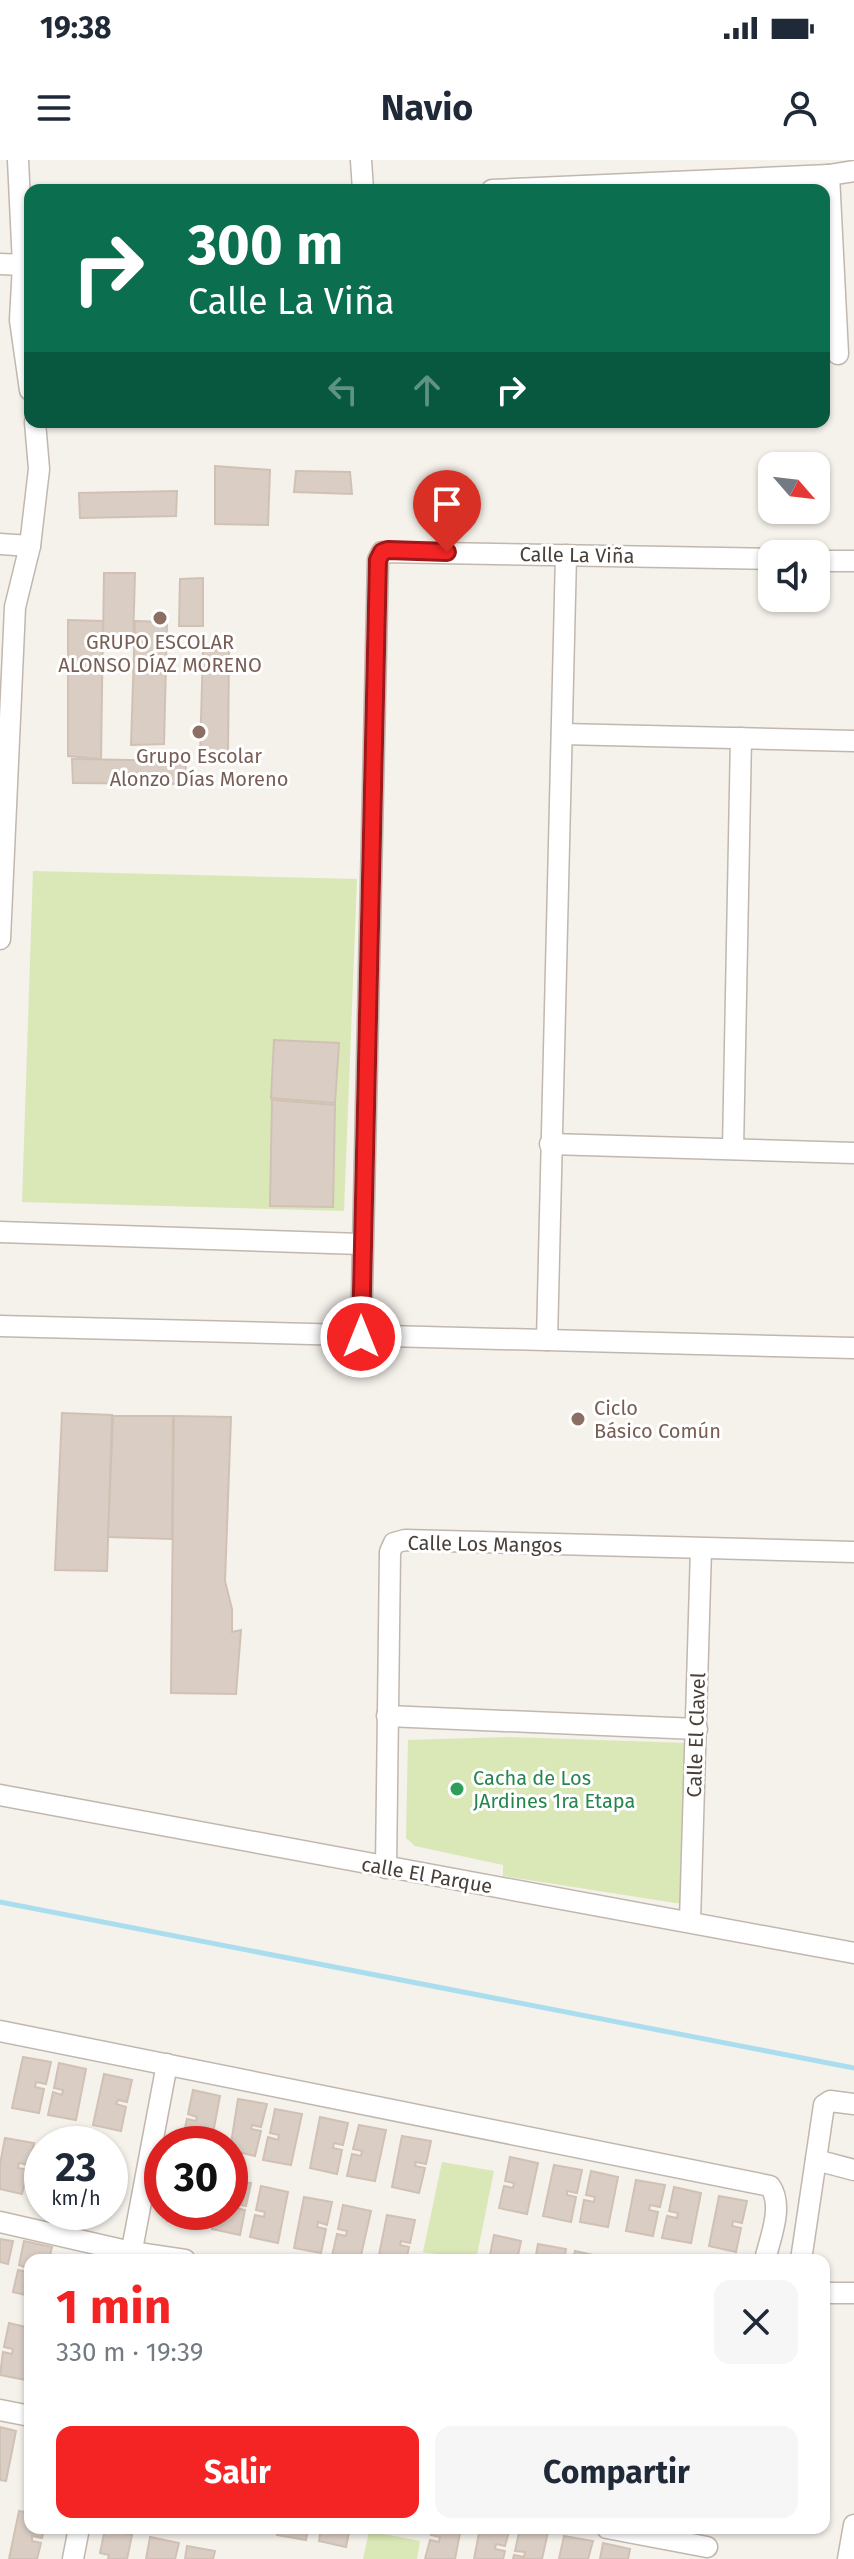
<!DOCTYPE html>
<html lang="es">
<head>
<meta charset="utf-8">
<style>
	:root { --surface:#fff; --page:#f6f6f7; --text:#1f2937; --muted:#747a83; --accent:#f42425 }
	body { margin:0; font-family:"Fira Sans",sans-serif; background:var(--page); color:var(--text); height:100vh; display:flex; flex-direction:column; font-size:30px; white-space:nowrap }
	* { box-sizing:border-box; margin:0 }
	p { font-size:26px; color:var(--muted) }
	.icon { flex:none; width:44px; height:44px; fill:none; stroke:currentColor; stroke-width:2; stroke-linecap:round; stroke-linejoin:round }
	.map { position:relative; flex:1; overflow:hidden }
	.sheet { position:absolute; left:24px; top:2094px; width:806px; height:280px; display:flex; flex-direction:column; background:var(--surface); border-radius:16px; box-shadow:0 2px 6px #0004 }
	.sheet>* { flex:none }
	.top-card { position:absolute; left:24px; top:24px; width:806px; height:244px; border-radius:16px; box-shadow:0 2px 6px #0004; background:#0b6e4f; color:#fff; overflow:hidden }
	.needle { width:52px; rotate:118deg }
	.buttons { position:absolute; left:758px; top:292px; display:grid; gap:16px }
	.buttons a { display:grid; place-items:center; width:72px; height:72px; border-radius:16px; background:var(--surface); box-shadow:0 2px 6px #0004; font-size:40px }
	.speed { position:absolute; left:24px; top:1966px; display:flex; gap:16px; font-size:40px; font-weight:700; text-align:center }
	.speed>* { display:grid; place-content:center; width:104px; height:104px; border-radius:50%; background:var(--surface); box-shadow:0 2px 6px #0004; line-height:1 }
	.speed small { font-size:20px; font-weight:400 }
	.speed .limit { border:12px solid #d22; background:#fff; color:#111 }
	.pin { position:absolute; display:grid; place-items:center; width:68px; height:68px; color:#fff; margin:-82px -34px; border-radius:50% 50% 50% 0; rotate:-45deg; box-shadow:0 0 8px #0007 }
	.pin .icon { rotate:45deg }
	.me { position:absolute; width:88px; margin:-44px; rotate:0deg; stroke-linejoin:round; filter:drop-shadow(0 0 6px #0008) }
	.turn { display:flex; align-items:center; gap:28px; height:168px; padding:0 32px; font-size:36px }
	.turn .icon { width:104px; height:104px; stroke-width:2.5 }
	.turn b { display:block; font-size:56px; line-height:68px }
	.lanes { display:flex; align-items:center; height:76px; padding:0 32px; background:#0003; justify-content:center; gap:40px; direction:ltr }
	.lanes .off { opacity:.35 }
	.round { display:grid; place-items:center; flex:none; width:84px; height:84px; border-radius:16px; background:var(--page) }
	.head { display:flex; align-items:center; justify-content:space-between; height:136px; padding:0 32px }
	h1 { font-size:48px; font-weight:700; line-height:60px; color:var(--accent) }
	.cta { display:flex; gap:16px; margin-top:auto; padding:16px 32px }
	.cta a { flex:1; height:92px; border-radius:16px; background:var(--accent); color:#fff; font-size:32px; font-weight:700; line-height:92px; text-align:center }
	.cta a+a { background:var(--page); color:var(--text) }
	.status { display:flex; justify-content:space-between; align-items:center; height:56px; padding:0 40px; background:var(--surface); direction:ltr }
	.status svg { height:22px; fill:currentColor }
	header { display:flex; justify-content:space-between; align-items:center; height:104px; padding:0 32px; background:var(--surface); font-size:36px; font-weight:700 }
	.map>svg:first-child { display:block }
</style>
</head>
<body>
<div class="status"><b>19:38</b><svg viewBox="0 0 49 12"><path d="M0 12V9h3v3zM5 12V6h3v6zM10 12V3h3v9zM15 12V0h3v12zM26 1h20v11H26zM47 4h2v5h-2z"/></svg></div>
<header><svg class="icon" aria-label="menu" viewBox="0 0 24 24"><path d="M4 6h16M4 12h16M4 18h16"/></svg>Navio<svg class="icon" aria-label="person" viewBox="0 0 24 24"><circle cx="12" cy="8" r="4"/><path d="M4 21q1-7 8-7t8 7"/></svg></header>
<div class="map">
<svg width="854" height="2399" viewBox="0 0 854 2399">
	<rect width="100%" height="100%" fill="#f5f1eb"/>
	<!-- green -->
	<g fill="#d9e8b6">
		<path d="M33 711 357 719 344 1051 22 1042Z"/>
		<path d="M509 1577 686 1583 682 1744 503 1716V1705L415 1686 406 1678 408 1580Z"/>
		<path d="M442 2002 494 2011 476 2100 423 2092Z"/>
		<path d="M369 2371 420 2381 417 2399H363Z"/>
	</g>
	<g fill="none" stroke-linecap="round" stroke-linejoin="round">
		<!-- stream -->
		<path stroke="#aadeef" stroke-width="5" d="M0 1742 854 1908"/>
	</g>
	<!-- building -->
	<g fill="#dacec4" stroke="#d1c1b4" stroke-width="2">
		<path d="M215 306 270 310 268 365 215 364Z"/>
		<path d="M296 311 350 312 352 334 294 332Z"/>
		<path d="M177 331 176 356 80 358 79 333Z"/>
		<path d="M104 413H135L133 482 103 483Z"/>
		<path d="M203 418V466H179L180 419Z"/>
		<path d="M68 460 103 461 101 599 68 596Z"/>
		<path d="M135 461 167 462 164 584 131 585Z"/>
		<path d="M203 489 229 491 228 594H200Z"/>
		<path d="M72 599 186 601 185 624 73 623Z"/>
		<path d="M274 880 339 883 335 943 271 938Z"/>
		<path d="M272 940 335 945 333 1047 270 1046Z"/>
		<path d="M62 1253 112 1255 107 1411 55 1410Z"/>
		<path d="M113 1256H173L172 1379 108 1377Z"/>
		<path d="M174 1256 231 1257 225 1421 232 1449V1472L241 1470 236 1534 171 1533Z"/>
		<path d="M23 1897 51 1902 46 1924 36 1922 35 1927 44 1929 39 1953 12 1948Z"/>
		<path d="M59 1903 86 1909 76 1960 48 1955 53 1932 62 1935 63 1930 54 1928Z"/>
		<path d="M104 1914 132 1920 127 1942 118 1940 116 1944 126 1947 121 1971 93 1965Z"/>
		<path d="M193 1930 220 1936 211 1984 182 1981 187 1959 196 1961 197 1957 188 1954Z"/>
		<path d="M238 1939 267 1944 261 1967 252 1965 251 1969 261 1971 255 1996 230 1990Z"/>
		<path d="M275 1949 302 1954 291 2005 263 2000 268 1977 278 1980 279 1975 270 1973Z"/>
		<path d="M320 1957 348 1963 343 1985 334 1983 333 1988 342 1990 337 2014 310 2008Z"/>
		<path d="M359 1965 386 1970 375 2021 347 2016 352 1994 361 1996 362 1991 353 1989Z"/>
		<path d="M402 1976 431 1981 426 2004 416 2002 415 2006 425 2008 419 2033 392 2027Z"/>
		<path d="M5 1978 34 1983 29 2005 19 2003 18 2008 28 2010 22 2034 0 2029V2004Z"/>
		<path d="M510 1997 538 2003 527 2054 499 2048 504 2026 513 2028 514 2023 505 2021Z"/>
		<path d="M554 2005 582 2010 577 2033 567 2031V2035L576 2037 571 2062 543 2056Z"/>
		<path d="M591 2011 618 2017 608 2067 580 2062 584 2040 594 2042 595 2037 586 2035Z"/>
		<path d="M38 2012 42 2013V2036L33 2034Z"/>
		<path d="M230 2020 251 2023 246 2046 236 2044V2048L245 2050 240 2075 212 2069 216 2052H230Z"/>
		<path d="M636 2020 665 2025 660 2047 650 2045 649 2050 658 2052 653 2076 626 2071Z"/>
		<path d="M261 2026 288 2032 278 2083 250 2077 255 2055 264 2057 265 2052 256 2050Z"/>
		<path d="M674 2027 701 2033 691 2083 662 2078 667 2056 677 2058 678 2053 669 2051Z"/>
		<path d="M719 2036 747 2041 742 2063 733 2061 732 2066 741 2068 736 2092 709 2086Z"/>
		<path d="M304 2037 332 2042 327 2065 318 2062 317 2067 326 2069 321 2093 294 2088Z"/>
		<path d="M343 2045 371 2051 360 2100 332 2096 337 2074 346 2076 347 2071 338 2069Z"/>
		<path d="M169 2052H198L195 2066 167 2061Z"/>
		<path d="M387 2055 415 2060 410 2083 401 2081 400 2085 409 2087 406 2100H378Z"/>
		<path d="M494 2075 521 2081 517 2100H489Z"/>
		<path d="M0 2079 13 2081 8 2104 0 2102Z"/>
		<path d="M24 2081 52 2087 49 2100H30V2136L13 2132 18 2110 27 2112 28 2108 19 2105Z"/>
		<path d="M538 2084 566 2089 564 2100H535Z"/>
		<path d="M575 2091 602 2097 601 2100H573Z"/>
		<path d="M9 2163 30 2168V2200L26 2220 0 2215 3 2192 12 2194 13 2189 4 2187Z"/>
		<path d="M0 2267 16 2271 6 2321 0 2320Z"/>
		<path d="M19 2351 30 2353V2368H44L42 2378 32 2376V2381L41 2383 37 2399H9Z"/>
		<path d="M279 2368H308L306 2380 277 2375Z"/>
		<path d="M321 2368H350L346 2387 319 2381Z"/>
		<path d="M432 2368H461L455 2399H425L430 2380 439 2382 440 2377 431 2375Z"/>
		<path d="M480 2368H510L505 2386 496 2384 495 2389 505 2391 503 2399H474Z"/>
		<path d="M520 2368 548 2372 542 2399H513L514 2395 524 2397 525 2392 515 2391Z"/>
		<path d="M105 2369 132 2375 127 2399H108L109 2395 100 2393Z"/>
		<path d="M564 2376 593 2381 588 2399H559Z"/>
		<path d="M150 2377 179 2383 175 2399H146Z"/>
		<path d="M603 2383 630 2389 628 2399H600Z"/>
		<path d="M187 2386 215 2391 213 2399H185Z"/>
	</g>
	<g fill="none" stroke-linecap="round" stroke-linejoin="round">
		<defs>
			<g id="minor">
				<path d="M18 0 23 105 20 160 30 230"/>
				<path d="M361 0 363 30"/>
				<path d="M829 15 838 194"/>
				<path d="M492 30 829 15 854 11"/>
				<path d="M0 104 23 105"/>
				<path d="M0 384 30 386"/>
				<path d="M816 401H854"/>
				<path d="M562 574 854 581"/>
				<path d="M0 779 15 447 30 386 39 309 35 262"/>
				<path d="M550 984 854 993"/>
				<path d="M733 989 741 578"/>
				<path d="M0 1072 361 1084"/>
				<path d="M0 1166 854 1188"/>
				<path d="M361 1177 378 400 382 392 772 399"/>
				<path d="M547 1180 566 395"/>
				<path d="M387 1556 697 1569"/>
				<path d="M0 1635 854 1793"/>
				<path d="M386 1708 390 1392 394 1383 405 1380 854 1392"/>
				<path d="M690 1762 701 1389"/>
				<path d="M0 1871 770 2026C784 2046 770 2078 765 2100"/>
				<path d="M816 2000 854 2010"/>
				<path d="M0 2062 131 2092 185 2100"/>
				<path d="M130 2100 167 1904"/>
				<path d="M801 2100 824 1945 830 1941 854 1944"/>
				<path d="M824 2133H854"/>
				<path d="M0 2250 30 2256"/>
				<path d="M607 2368 707 2387"/>
				<path d="M73 2399 79 2368"/>
				<path d="M848 2399 854 2365"/>
			</g>
		</defs>
		<!-- minor casing -->
		<use href="#minor" stroke="#c1b7ae" stroke-width="23"/>
		<!-- minor -->
		<use href="#minor" stroke="#fff" stroke-width="20"/>
	</g>
	<g fill="none" stroke-linecap="round" stroke-linejoin="round">
		<defs>
			<path id="route" d="M361 1177 378 400 382 392 388 390 447 392"/>
		</defs>
		<!-- route casing -->
		<use href="#route" stroke="#9f1718" stroke-width="20"/>
		<!-- route -->
		<use href="#route" stroke="#f42425" stroke-width="14"/>
	</g>
	<!-- markers -->
	<g fill="#8d6e63" stroke="#fff" stroke-width="3">
		<circle cx="160" cy="458" r="8"/>
		<circle cx="199" cy="572" r="8"/>
		<circle cx="578" cy="1259" r="8"/>
	</g>
	<circle fill="#2e9e5b" stroke="#fff" stroke-width="3" cx="457" cy="1629" r="8"/>
	<g text-anchor="middle" dominant-baseline="central" stroke-width="6" stroke-linejoin="round" paint-order="stroke">
		<!-- street labels -->
		<g font-size="20" fill="#494039" stroke="#fff">
			<text transform="translate(577 395) rotate(1)">Calle La Viña</text>
			<text transform="translate(485 1384) rotate(1)">Calle Los Mangos</text>
			<text transform="translate(696 1575) rotate(-88)">Calle El Clavel</text>
			<text transform="translate(427 1715) rotate(10)">calle El Parque</text>
		</g>
		<!-- education labels -->
		<g font-size="20" fill="#785e54" stroke="#fff">
			<text x="160" y="482">GRUPO ESCOLAR<tspan x="160" dy="23">ALONSO DÍAZ MORENO</tspan></text>
			<text x="199" y="596">Grupo Escolar<tspan x="199" dy="23">Alonzo Días Moreno</tspan></text>
			<text x="594" y="1248" text-anchor="start">Ciclo<tspan x="594" dy="23">Básico Común</tspan></text>
		</g>
		<!-- leisure labels -->
		<g font-size="20" fill="#27864d" stroke="#fff" text-anchor="start">
			<text x="473" y="1618">Cacha de Los<tspan x="473" dy="23">JArdines 1ra Etapa</tspan></text>
		</g>
	</g>
</svg>
<div class="buttons">
<a><svg class="needle" viewBox="-14 -14 28 28"><path d="M0-13l5 13h-10z" fill="#e53935"/><path d="M0 13l5-13h-10z" fill="#747a83"/></svg></a>
<a><svg class="icon" aria-label="sound" viewBox="0 0 24 24"><path d="M4 9h4l5-4v14l-5-4H4zM17 9q2 3 0 6"/></svg></a>
</div>
<div class="speed"><div>23<small>km/h</small></div><div class="limit">30</div></div>
<div class="pin" style="left:447px;top:392px;background:#d93025"><svg class="icon" aria-label="arrive" viewBox="0 0 24 24"><path d="M6 21V4h12l-3 4 3 4H6"/></svg></div>
<svg class="me" style="left:361px;top:1177px" viewBox="-20 -20 40 40"><circle r="17" fill="#f42425" stroke="#fff" stroke-width="3"/><path d="M0-11L8 9 0 5-8 9z" fill="#fff"/></svg>
<div class="top-card">
<div class="turn"><svg class="icon" aria-label="right" viewBox="0 0 24 24"><path d="M7 20v-9h11M14 6l5 5-5 5"/></svg><div><b>300 m</b>Calle La Viña</div></div>
<div class="lanes"><svg class="icon off" aria-label="left" viewBox="0 0 24 24"><path d="M17 20v-9H6M10 6l-5 5 5 5"/></svg><svg class="icon off" aria-label="ahead" viewBox="0 0 24 24"><path d="M12 20V5M6 11l6-6 6 6"/></svg><svg class="icon" aria-label="right" viewBox="0 0 24 24"><path d="M7 20v-9h11M14 6l5 5-5 5"/></svg></div>
</div>
<section class="sheet">
<div class="head"><div><h1>1 min</h1><p>330 m · 19:39</p></div><a class="round"><svg class="icon" aria-label="close" viewBox="0 0 24 24"><path d="M6 6l12 12M18 6L6 18"/></svg></a></div>
<div class="cta"><a>Salir</a><a>Compartir</a></div>
</section>
</div>
</body>
</html>
